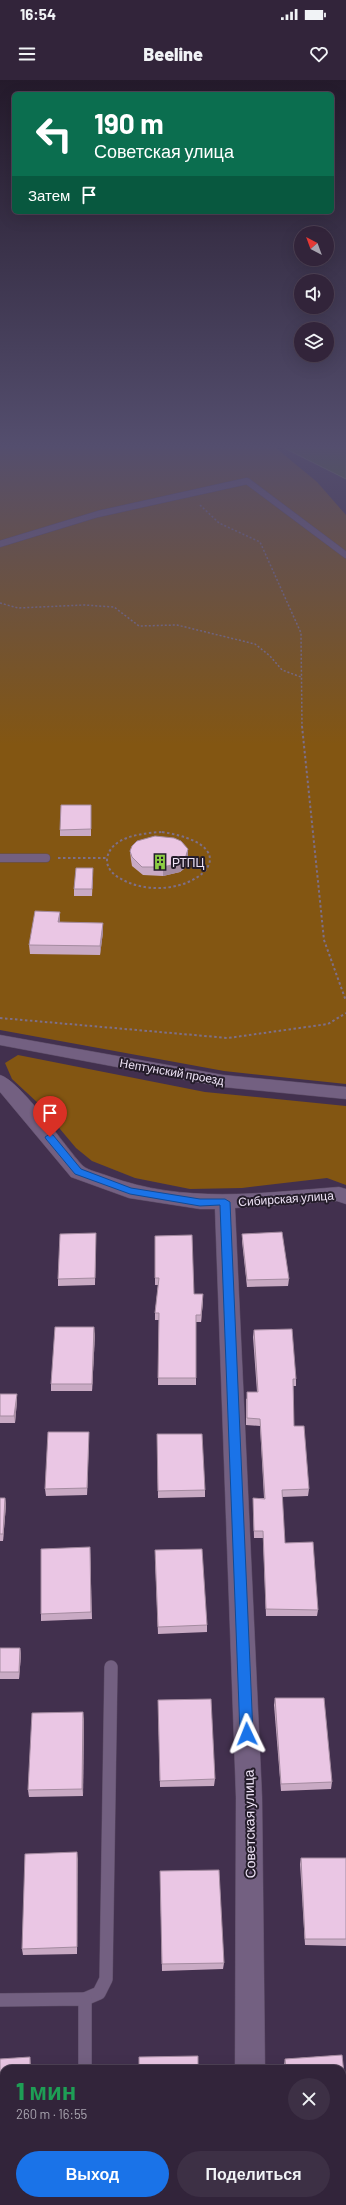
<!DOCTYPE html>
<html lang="ru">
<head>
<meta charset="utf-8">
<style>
	:root { --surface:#32243a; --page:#3d3045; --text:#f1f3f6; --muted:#a8a4af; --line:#4d4154; --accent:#1a73e8 }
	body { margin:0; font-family:Barlow,sans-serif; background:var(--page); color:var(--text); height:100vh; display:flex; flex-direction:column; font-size:15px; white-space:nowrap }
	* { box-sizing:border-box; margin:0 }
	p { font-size:13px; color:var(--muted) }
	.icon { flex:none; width:22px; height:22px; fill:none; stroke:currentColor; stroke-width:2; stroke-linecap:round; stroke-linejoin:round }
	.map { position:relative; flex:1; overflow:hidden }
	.drawer { position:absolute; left:0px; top:1985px; width:346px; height:140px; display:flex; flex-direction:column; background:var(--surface); border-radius:12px 12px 0 0; box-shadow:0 4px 16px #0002,0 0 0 1px var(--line) }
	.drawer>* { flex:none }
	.top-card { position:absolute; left:12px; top:12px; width:322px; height:122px; border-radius:6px; box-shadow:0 4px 16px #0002,0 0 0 1px var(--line); background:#0b6e4f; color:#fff; overflow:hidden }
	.needle { width:26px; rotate:319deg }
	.controls { position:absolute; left:294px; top:146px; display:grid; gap:8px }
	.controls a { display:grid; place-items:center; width:40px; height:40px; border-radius:50%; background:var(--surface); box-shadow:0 4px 16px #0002,0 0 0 1px var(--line); font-size:20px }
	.pin { position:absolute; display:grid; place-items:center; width:34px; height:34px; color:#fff; margin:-41px -17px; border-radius:50% 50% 50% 0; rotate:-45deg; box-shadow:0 0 4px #0007 }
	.pin .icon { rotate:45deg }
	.me { position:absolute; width:44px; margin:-22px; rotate:358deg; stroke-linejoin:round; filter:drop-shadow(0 0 3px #0008) }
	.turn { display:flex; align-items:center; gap:14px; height:84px; padding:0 16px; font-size:18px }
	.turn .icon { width:52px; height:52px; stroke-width:2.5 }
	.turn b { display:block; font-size:28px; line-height:34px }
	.then { display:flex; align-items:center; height:38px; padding:0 16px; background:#0003; gap:8px; font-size:15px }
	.round { display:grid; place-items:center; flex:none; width:42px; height:42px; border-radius:21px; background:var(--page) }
	.overview { display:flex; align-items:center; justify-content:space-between; height:68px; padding:0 16px }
	h1 { font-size:24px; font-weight:800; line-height:30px; color:#1e9e55 }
	.action { display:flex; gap:8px; margin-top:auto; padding:8px 16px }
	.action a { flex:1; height:46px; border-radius:24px; background:var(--accent); color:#fff; font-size:16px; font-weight:800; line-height:46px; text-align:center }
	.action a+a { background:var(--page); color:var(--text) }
	.status { display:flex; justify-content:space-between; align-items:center; height:28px; padding:0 20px; background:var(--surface); direction:ltr }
	.status svg { height:11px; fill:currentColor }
	header { display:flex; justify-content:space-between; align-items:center; height:52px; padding:0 16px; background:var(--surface); font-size:18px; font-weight:800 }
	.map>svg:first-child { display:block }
</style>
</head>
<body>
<div class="status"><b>16:54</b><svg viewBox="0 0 49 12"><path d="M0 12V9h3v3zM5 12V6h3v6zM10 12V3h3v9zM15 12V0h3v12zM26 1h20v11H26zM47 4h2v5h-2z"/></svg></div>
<header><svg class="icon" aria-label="menu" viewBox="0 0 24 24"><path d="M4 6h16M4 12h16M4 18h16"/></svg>Beeline<svg class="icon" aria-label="heart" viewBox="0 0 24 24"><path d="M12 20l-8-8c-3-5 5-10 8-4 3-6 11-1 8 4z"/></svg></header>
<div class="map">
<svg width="346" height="2125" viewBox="0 0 346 2125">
	<rect width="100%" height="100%" fill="#42304e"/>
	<!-- green -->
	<g fill="#835612">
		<path d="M0 368H276L317 402 346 435V1004L224 991 0 950Z"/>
		<path d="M18 975 205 1012 346 1026V1105L327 1098 242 1108 190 1109 135 1098 92 1081 76 1068 39 1024 12 999 5 983Z"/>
	</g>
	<!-- water -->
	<path fill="#476e17" stroke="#79915a" d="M284 368H346V399Z"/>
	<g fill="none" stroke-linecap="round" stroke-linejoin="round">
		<defs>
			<path id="lane-far2" d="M0 464 98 434 247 401 346 475"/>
			<path id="lane-far1" d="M0 778H46"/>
			<g id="lane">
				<path d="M85 1919 99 1913 106 1899 111 1587"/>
				<path d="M0 1920 85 1919V1989"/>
				<path d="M84 2121V2125"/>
			</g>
			<g id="street">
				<path d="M0 955 223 995 346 1007V1019L223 1007 0 965Z"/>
				<path d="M0 995C21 1001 65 1067 83 1086 89 1091 101 1093 108 1096 184 1124 260 1113 339 1107L346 1109V1124L337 1121 235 1128 262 1717 265 1989H235L236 1717 215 1129H200L129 1118 71 1097 0 1012Z"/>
				<rect x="235" y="2121" width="32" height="4"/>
			</g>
		</defs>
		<!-- lane-far2 casing -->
		<use href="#lane-far2" stroke="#5c4c66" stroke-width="7"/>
		<!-- lane-far1 casing -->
		<use href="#lane-far1" stroke="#5c4c66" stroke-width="9"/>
		<!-- lane casing -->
		<use href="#lane" stroke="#5c4c66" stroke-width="14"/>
		<!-- street casing -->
		<use href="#street" stroke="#5c4c66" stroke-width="1"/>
		<!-- path-far1 -->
		<g stroke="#7e6f89" stroke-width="1.5" stroke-dasharray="2 2" stroke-linecap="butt">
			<path d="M200 425 219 443 260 462 301 553 302 647"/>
			<path d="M0 523 18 528 84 525 114 527 139 546 177 545 255 564 270 576 282 590 301 597"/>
		</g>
		<!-- path -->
		<g stroke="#7e6f89" stroke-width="2" stroke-dasharray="2.5 2.5" stroke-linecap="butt">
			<path d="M302 646 324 860 346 921"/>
			<path d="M162 752C263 768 182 830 123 800 115 796 107 790 107 780 109 756 144 753 162 752Z"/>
			<path d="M58 778H107"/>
			<path d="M0 938 228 958 328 944 346 933"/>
		</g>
		<!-- lane-far2 -->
		<use href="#lane-far2" stroke="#736081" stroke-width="6"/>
		<!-- lane-far1 -->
		<use href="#lane-far1" stroke="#736081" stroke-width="8"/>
		<!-- lane -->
		<use href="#lane" stroke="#736081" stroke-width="13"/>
		<!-- street -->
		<use href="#street" fill="#736081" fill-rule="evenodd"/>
	</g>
	<!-- wall -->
	<g fill="#c9aac4">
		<path d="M91 731V756H60V750Z"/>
		<path d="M188 769V778L185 788 180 792 163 796 143 795 132 786 131 780 130 771Z"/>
		<path d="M93 794 92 816H74V809Z"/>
		<path d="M60 841V842L103 852 100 875 30 874 29 865Z"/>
		<path d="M96 1153 95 1205 58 1206V1199Z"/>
		<path d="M242 1154 289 1199 288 1206 247 1207 242 1161Z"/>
		<path d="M155 1156 194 1214 203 1221 201 1242H196V1305H158L159 1240H155V1233L158 1205H155Z"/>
		<path d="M254 1250 296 1299V1306H293L294 1346 309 1409 308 1416 282 1417 285 1463 318 1530 317 1536H266L263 1458H254L253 1425V1418H264L260 1346 246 1345V1319L257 1312 253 1257Z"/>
		<path d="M95 1254 92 1311H51V1304Z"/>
		<path d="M0 1314H17V1321L15 1343H0Z"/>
		<path d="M89 1352 87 1415 46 1416 45 1409Z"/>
		<path d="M157 1354 205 1410V1417L158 1418Z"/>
		<path d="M0 1418H5L6 1425 3 1461H0Z"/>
		<path d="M90 1467 92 1539 41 1541V1534Z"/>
		<path d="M155 1477 207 1545V1552L158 1554Z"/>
		<path d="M0 1568H20L21 1575 19 1599H0Z"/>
		<path d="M275 1618 332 1702 331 1709 281 1711 274 1625Z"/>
		<path d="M158 1620 215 1699 214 1706 160 1707Z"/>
		<path d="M84 1639 83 1716 29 1717 28 1710Z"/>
		<path d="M77 1772V1874L23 1875 22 1869Z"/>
		<path d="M301 1778H346V1866L305 1865 300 1784Z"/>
		<path d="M160 1791 224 1883 223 1889 162 1891Z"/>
		<path d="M342 1975 346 2012V2082H342V1989H285L284 1985 285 1979Z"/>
		<path d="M30 1977 31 1989H4V2088H0V1979Z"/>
	</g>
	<!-- shaded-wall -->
	<g fill="#a48ba0">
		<path d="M188 769V778L185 788 180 792 163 796V787Z"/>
		<path d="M60 832V841L58 851V842Z"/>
		<path d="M103 843V852L100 875V866Z"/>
		<path d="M203 1214V1221L201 1242V1235Z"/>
		<path d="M94 1247 95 1254 92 1311V1304Z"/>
		<path d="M17 1314V1321L15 1343 14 1336Z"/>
		<path d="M89 1352V1359L87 1415V1408Z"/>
		<path d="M5 1418 6 1425 3 1461V1454Z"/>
		<path d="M20 1568 21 1575 19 1599V1592Z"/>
		<path d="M83 1632 84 1639 83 1716 82 1709Z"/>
		<path d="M77 1772 78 1779 77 1874Z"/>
	</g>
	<!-- building -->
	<g fill="#eac6e4" stroke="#a48ba0">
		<path d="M61 725H91V749L60 750Z"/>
		<path d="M155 756 174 758 181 761 188 769 185 779 180 783 163 787H142L132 777 130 771 132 766 137 761Z"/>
		<path d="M76 788H93L92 809H74Z"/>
		<path d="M35 831 60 832 58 842 103 843 100 866 29 865Z"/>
		<path d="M282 1152 289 1199 247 1200 242 1154Z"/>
		<path d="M96 1153 95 1198 58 1199 60 1154Z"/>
		<path d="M192 1155 194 1214H203L201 1235H196V1298H158L159 1233H155L159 1198H155V1156Z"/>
		<path d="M55 1247H94L92 1304H51Z"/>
		<path d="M292 1249 296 1299H293L294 1346H304L309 1409 282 1410 285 1463 313 1462 318 1530 266 1529 263 1451H254L253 1418 265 1419 260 1339 247 1338V1312H258L254 1250Z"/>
		<path d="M0 1314H17L14 1336H0Z"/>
		<path d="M48 1352H89L87 1408 45 1409Z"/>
		<path d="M157 1354H202L205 1410 158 1411Z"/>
		<path d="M0 1418H5L3 1454H0Z"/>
		<path d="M90 1467 91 1532 41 1534V1469Z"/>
		<path d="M202 1469 207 1545 158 1547 155 1470Z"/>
		<path d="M0 1568H20L19 1592H0Z"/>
		<path d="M275 1618H324L332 1702 281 1704Z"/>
		<path d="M211 1619 215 1699 160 1701 158 1620Z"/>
		<path d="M83 1632 82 1709 28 1710 32 1633Z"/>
		<path d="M77 1772V1867L22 1869 25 1774Z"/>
		<path d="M301 1778H346V1859H305Z"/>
		<path d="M219 1790 224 1883 162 1884 160 1791Z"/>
		<path d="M342 1975 346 2012V2076H342V1989H286L285 1979Z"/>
		<path d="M198 1976V1989H139V1977Z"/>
		<path d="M30 1977V1989H4V2082L0 2083V1979Z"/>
		<rect x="291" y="2121" width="48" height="4"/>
	</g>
	<!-- sky -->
	<linearGradient id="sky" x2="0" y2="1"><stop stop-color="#241a2b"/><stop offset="0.55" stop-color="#544e6e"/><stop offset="1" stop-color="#544e6e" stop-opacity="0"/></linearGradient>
	<rect width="346" height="665" fill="url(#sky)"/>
	<!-- route -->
	<path fill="#1a73e8" stroke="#114b97" d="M50 1054 53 1055 81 1089 131 1108 200 1119H225L230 1122 253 1654 251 1658 247 1659 242 1658 240 1654 220 1125 200 1126 130 1114 75 1094 46 1059 45 1057Z"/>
	<!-- icons -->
	<defs>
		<symbol id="building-bare" viewBox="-9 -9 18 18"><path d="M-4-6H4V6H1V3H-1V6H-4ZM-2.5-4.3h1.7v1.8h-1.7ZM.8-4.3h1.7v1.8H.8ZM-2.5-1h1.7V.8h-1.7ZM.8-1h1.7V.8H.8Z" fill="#8dce44" stroke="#241c2a" stroke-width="2.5" paint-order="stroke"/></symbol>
	</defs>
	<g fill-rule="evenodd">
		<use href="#building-bare" x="149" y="771" width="22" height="22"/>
	</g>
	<g text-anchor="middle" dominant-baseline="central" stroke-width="4" stroke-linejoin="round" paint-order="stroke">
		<!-- poi labels -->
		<g font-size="12" fill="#efe4f7" stroke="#241c2a" text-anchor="start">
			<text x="172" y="782">РТПЦ</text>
		</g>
		<!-- street labels -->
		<g font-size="12" fill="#efe4f7" stroke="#241c2a">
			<text transform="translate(172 991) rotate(10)">Нептунский проезд</text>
			<text transform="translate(286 1118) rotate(-4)">Сибирская улица</text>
		</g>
		<!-- near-street labels -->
		<g font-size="14" fill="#efe4f7" stroke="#241c2a">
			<text transform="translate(249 1744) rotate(-91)">Советская улица</text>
		</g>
	</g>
</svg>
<div class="controls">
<a><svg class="needle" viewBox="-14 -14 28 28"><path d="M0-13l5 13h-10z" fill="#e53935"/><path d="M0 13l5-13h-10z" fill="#a8a4af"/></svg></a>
<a><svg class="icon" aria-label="sound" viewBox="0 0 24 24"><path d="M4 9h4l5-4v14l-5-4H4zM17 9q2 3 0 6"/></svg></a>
<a><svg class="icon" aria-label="layers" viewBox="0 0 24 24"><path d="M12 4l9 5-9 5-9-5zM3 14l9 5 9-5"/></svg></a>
</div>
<div class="pin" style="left:50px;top:1057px;background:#d93025"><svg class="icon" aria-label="arrive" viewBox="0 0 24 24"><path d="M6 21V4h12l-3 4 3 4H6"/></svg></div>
<svg class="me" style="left:247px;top:1654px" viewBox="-20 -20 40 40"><path d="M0-17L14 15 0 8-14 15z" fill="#1a73e8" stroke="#fff" stroke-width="4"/></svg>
<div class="top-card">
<div class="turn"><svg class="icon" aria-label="left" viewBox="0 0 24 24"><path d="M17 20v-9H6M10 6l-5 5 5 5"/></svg><div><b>190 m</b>Советская улица</div></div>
<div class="then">Затем<svg class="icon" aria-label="arrive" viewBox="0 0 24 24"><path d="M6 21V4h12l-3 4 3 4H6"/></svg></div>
</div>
<section class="drawer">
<div class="overview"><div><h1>1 мин</h1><p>260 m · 16:55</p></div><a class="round"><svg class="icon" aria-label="close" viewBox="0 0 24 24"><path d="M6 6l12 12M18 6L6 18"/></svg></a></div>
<div class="action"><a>Выход</a><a>Поделиться</a></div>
</section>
</div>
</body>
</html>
